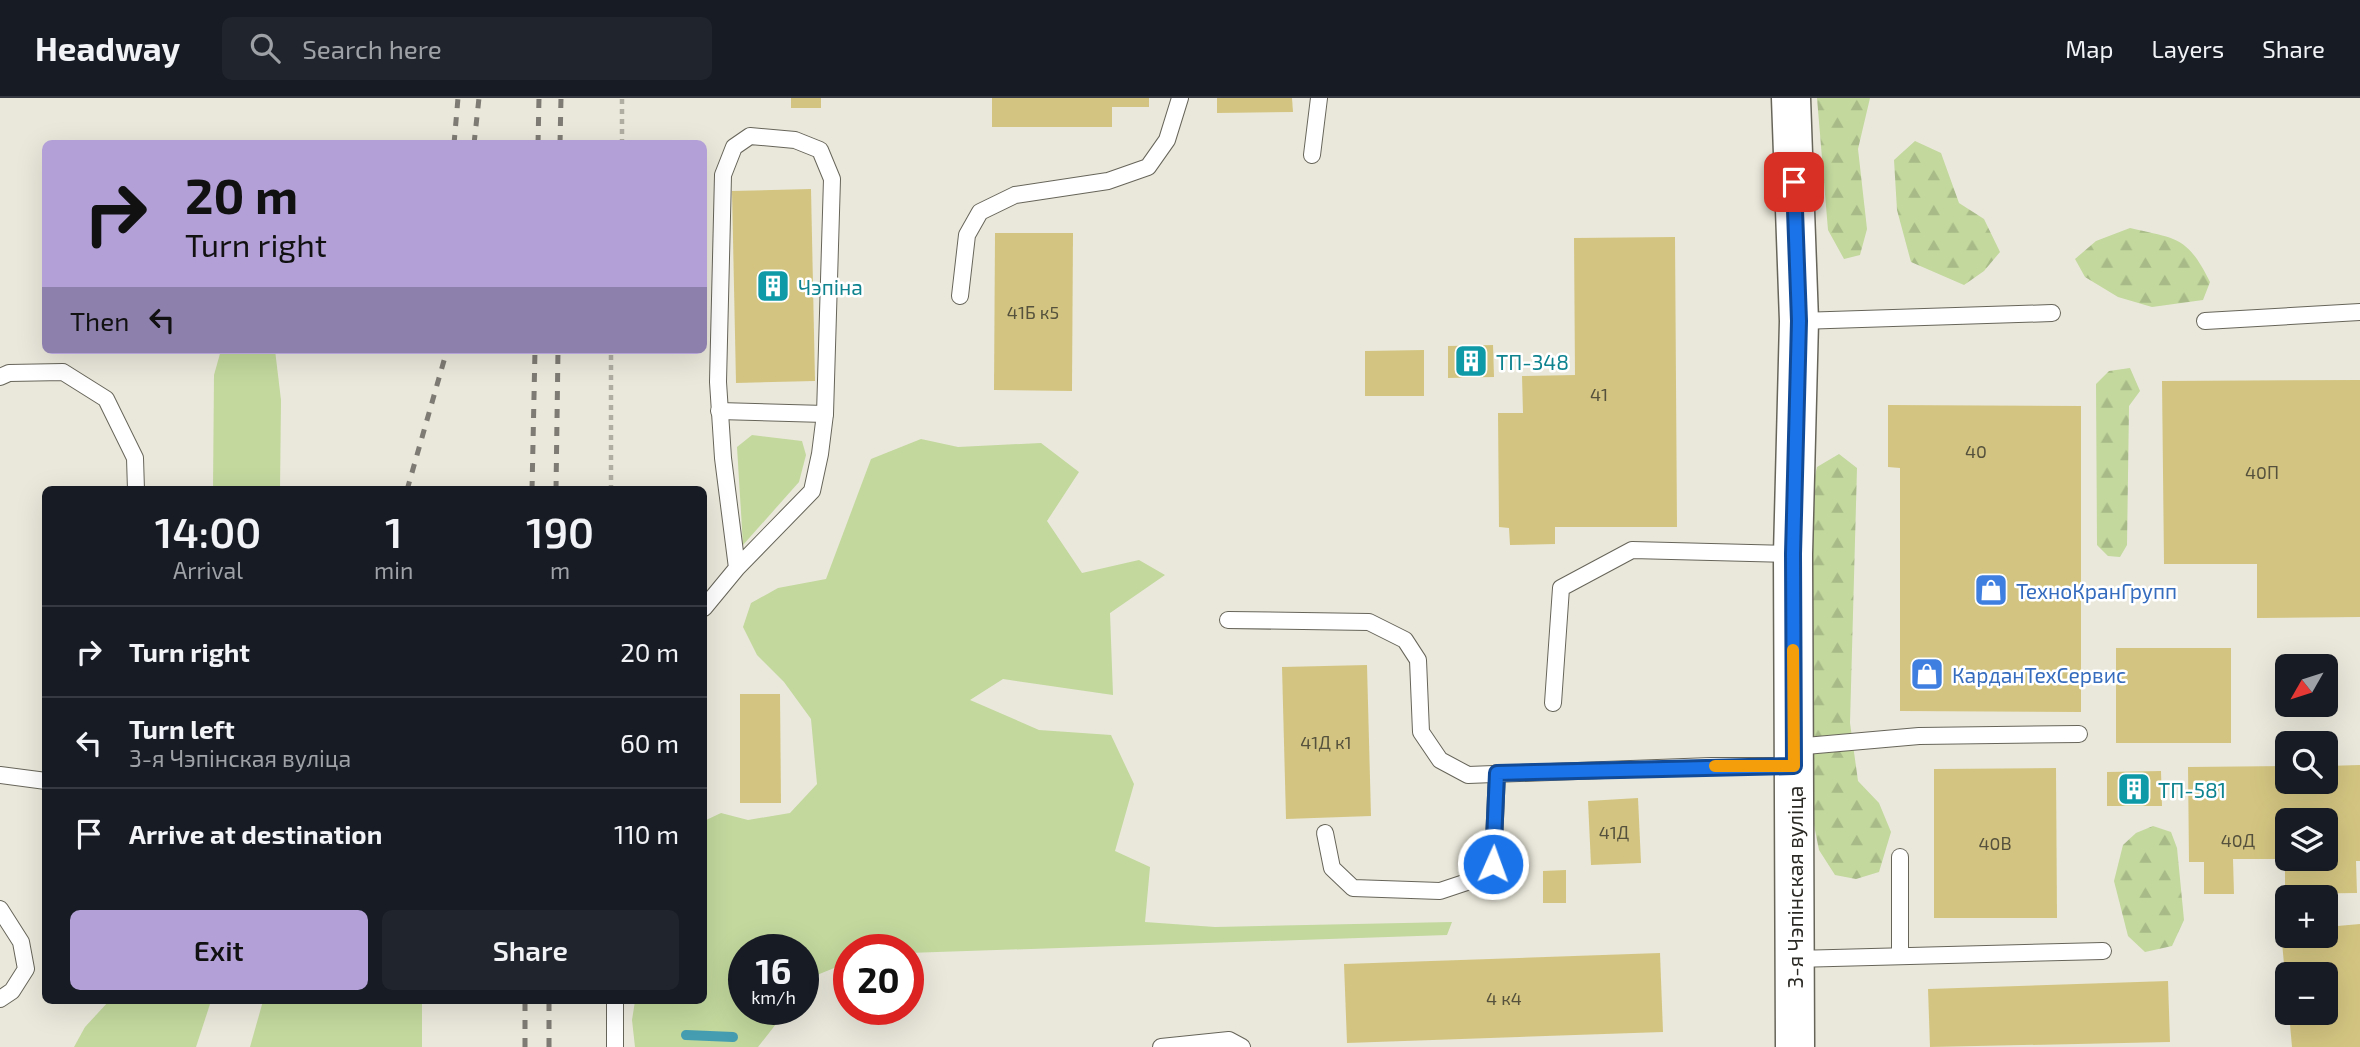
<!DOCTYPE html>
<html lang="en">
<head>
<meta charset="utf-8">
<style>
	:root { --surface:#171b24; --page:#20242c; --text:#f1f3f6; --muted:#9ea1a6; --line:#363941; --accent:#b2a0d7 }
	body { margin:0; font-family:"Exo 2",sans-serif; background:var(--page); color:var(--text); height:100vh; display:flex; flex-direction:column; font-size:26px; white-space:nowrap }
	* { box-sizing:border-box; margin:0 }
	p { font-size:23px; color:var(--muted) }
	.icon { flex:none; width:38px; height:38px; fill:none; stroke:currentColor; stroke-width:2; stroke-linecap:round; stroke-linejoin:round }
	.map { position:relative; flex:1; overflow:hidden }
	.details { position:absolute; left:42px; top:388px; width:665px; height:518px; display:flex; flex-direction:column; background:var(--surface); border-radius:10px; box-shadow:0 7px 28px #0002 }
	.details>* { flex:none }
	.hud { position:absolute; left:42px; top:42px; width:665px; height:214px; border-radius:10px; box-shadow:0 7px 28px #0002; background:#b2a0d7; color:#111; overflow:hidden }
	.needle { width:46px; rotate:231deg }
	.tools { position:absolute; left:2275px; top:556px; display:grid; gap:14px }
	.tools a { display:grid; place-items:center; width:63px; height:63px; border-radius:10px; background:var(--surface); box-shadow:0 7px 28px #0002; font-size:35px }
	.speed { position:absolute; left:728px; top:836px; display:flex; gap:14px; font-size:35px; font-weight:700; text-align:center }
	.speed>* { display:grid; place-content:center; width:91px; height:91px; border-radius:50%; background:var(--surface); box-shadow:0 7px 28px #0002; line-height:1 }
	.speed small { font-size:18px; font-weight:400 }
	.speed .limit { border:10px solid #d22; background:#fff; color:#111 }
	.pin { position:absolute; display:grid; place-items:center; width:60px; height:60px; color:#fff; margin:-30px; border-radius:14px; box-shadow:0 4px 10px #0006 }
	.me { position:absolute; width:77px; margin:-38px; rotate:2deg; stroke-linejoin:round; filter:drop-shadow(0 0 5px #0008) }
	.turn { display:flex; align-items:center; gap:24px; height:147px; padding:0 28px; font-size:32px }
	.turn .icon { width:91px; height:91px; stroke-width:2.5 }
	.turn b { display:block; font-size:49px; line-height:60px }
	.then { display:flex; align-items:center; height:66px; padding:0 28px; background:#0003; gap:14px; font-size:26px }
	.eta { display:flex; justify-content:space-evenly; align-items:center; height:119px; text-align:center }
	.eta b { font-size:42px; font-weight:600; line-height:49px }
	.button { display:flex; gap:14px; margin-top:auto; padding:14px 28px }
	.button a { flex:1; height:80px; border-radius:10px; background:var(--accent); color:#111; font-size:28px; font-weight:600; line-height:80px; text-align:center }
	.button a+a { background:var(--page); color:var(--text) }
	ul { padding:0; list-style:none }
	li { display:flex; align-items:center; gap:21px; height:91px; padding:0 28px; border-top:2px solid var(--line) }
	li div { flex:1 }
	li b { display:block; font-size:26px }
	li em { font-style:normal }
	header { display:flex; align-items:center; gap:42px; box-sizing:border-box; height:98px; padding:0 35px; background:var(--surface); border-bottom:2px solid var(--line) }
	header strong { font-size:33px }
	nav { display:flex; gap:38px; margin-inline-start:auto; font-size:24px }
	.search { width:490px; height:63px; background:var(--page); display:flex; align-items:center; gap:18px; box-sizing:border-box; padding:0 24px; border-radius:10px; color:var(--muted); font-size:26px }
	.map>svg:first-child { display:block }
</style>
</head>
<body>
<header>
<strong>Headway</strong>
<div class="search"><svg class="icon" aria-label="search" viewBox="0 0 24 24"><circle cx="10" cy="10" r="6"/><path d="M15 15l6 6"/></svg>Search here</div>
<nav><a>Map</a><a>Layers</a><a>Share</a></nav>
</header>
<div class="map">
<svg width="2360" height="949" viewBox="0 0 2360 949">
	<defs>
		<pattern id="forest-firs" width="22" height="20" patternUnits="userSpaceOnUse" patternTransform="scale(1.75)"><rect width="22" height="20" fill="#c2d89d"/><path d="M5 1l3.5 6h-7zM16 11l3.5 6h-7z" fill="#a7ba87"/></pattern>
	</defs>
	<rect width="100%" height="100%" fill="#eae8db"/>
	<!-- grass -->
	<g fill="#c2d89d">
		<path d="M221 252H275L281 302 280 392H213L214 277Z"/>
		<path d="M752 337 802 343 806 357 799 384 743 447 737 349Z"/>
		<path d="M921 341 958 349 1041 345 1079 374 1047 423 1082 475 1139 462 1165 477 1110 515 1113 597 1003 581 970 602 1039 632 1111 637 1134 686 1115 753 1150 769 1145 824 1215 829 1452 824 1447 837 908 855V852H849V864L812 879 803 891V852H744V912H787L758 949H635L632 922 635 903H704V723L721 715 748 722 790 715 817 686 811 621 784 584 757 557 743 529 751 505 778 490 826 481 871 361Z"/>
		<path d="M109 903H211L196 949H74L85 929Z"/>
		<path d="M263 903H422V949H250Z"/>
	</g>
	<!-- forest -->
	<g fill="url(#forest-firs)">
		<path d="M1817 0H1870L1858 51 1867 131 1860 157 1844 161 1828 132Z"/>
		<path d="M1915 43 1941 55 1959 105 1984 121 2000 154 1984 173 1964 187 1911 164 1897 112 1894 62Z"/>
		<path d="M2130 130C2177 141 2187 138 2210 184L2203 202 2152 209 2118 199 2085 179 2075 161 2096 143Z"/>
		<path d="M2130 270 2140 293 2129 308 2127 447 2120 459 2108 458 2097 447 2096 286 2109 273Z"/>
		<path d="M1839 356 1857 370 1850 625 1858 683 1879 705 1891 734 1879 774 1856 781 1835 777 1819 752 1808 697 1809 404 1817 369Z"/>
		<path d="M2153 728 2171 734 2177 750 2184 822 2172 848 2145 854 2128 838 2114 783 2123 747 2136 735Z"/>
	</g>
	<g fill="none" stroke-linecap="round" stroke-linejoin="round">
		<!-- stream -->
		<path stroke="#459db2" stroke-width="10" d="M686 937 733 939"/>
	</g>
	<!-- building -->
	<g fill="#d3c581" fill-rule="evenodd">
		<rect x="791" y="0" width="30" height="10"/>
		<path d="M992 0H1149V9H1112V29H992Z"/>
		<path d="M1217 0H1292L1293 14 1217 15Z"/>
		<path d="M811 91 815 283 736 285 732 93Z"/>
		<path d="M995 135H1073L1072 293 994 292Z"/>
		<path d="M1675 139 1677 429H1555V446L1510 447 1509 430 1499 429 1498 315H1523L1522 278 1575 277 1574 140Z"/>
		<path d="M1493 247 1494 279 1448 280V248Z"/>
		<path d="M1424 252V298H1365V253Z"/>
		<path d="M2360 282V519L2257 520V466H2164L2162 283Z"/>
		<path d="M1888 307 2081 308V614L1900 613V370L1888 369Z"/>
		<rect x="2116" y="550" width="115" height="95"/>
		<path d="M1367 567 1371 718 1286 721 1282 569Z"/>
		<path d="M740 596H780L781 705H740Z"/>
		<path d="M2360 667V763H2356L2357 795 2285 796V761H2233L2234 796H2204V764H2189L2188 669 2287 668V684H2326V668ZM2287 723H2326V761H2287Z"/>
		<path d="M2056 670 2057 820H1934V671Z"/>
		<path d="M2161 673 2162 708H2107V674Z"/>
		<path d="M1638 700 1641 765 1591 767 1588 703Z"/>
		<path d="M1566 772V805H1543V773Z"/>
		<path d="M2360 826V949H2292L2289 915H2326V877H2285L2281 833H2287V838H2326V829Z"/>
		<path d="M1660 855 1663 934 1347 945 1344 866Z"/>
		<path d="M2168 883 2170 944 1930 949 1928 891Z"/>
	</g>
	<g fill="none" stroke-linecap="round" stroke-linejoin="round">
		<defs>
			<g id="lane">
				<path d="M1312 57 1319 0"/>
				<path d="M960 198 967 137 980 114 1015 97 1108 83 1148 69 1167 42 1180 0"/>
				<path d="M1799 223 2052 215"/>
				<path d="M2205 223 2360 214"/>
				<path d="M0 279 9 275 63 274 106 301 135 360 136 392"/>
				<path d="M719 313 825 316"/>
				<path d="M704 510 737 470 812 393 820 356 825 316 832 81 820 52 795 42 750 38 734 49 723 77 718 284 723 360 737 470"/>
				<path d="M1228 522 1369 524 1405 542 1418 562 1421 634 1440 662 1468 677 1711 668H1794"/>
				<path d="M1553 605 1561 490 1632 452 1793 456"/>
				<path d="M1794 649 1919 638 2079 636"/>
				<path d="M0 677 46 683"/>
				<path d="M1325 735 1332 770 1353 790 1440 793 1473 782 1493 766 1497 675"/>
				<path d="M0 811 21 844 26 871 12 893 0 901"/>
				<path d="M1900 858V759"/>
				<path d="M1795 861 2103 853"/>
				<path d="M615 903V949"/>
				<path d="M1161 949 1229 942 1242 949"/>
			</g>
			<path id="secondary" d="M1791 0 1799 223 1793 456 1795 949"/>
		</defs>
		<!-- lane casing -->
		<use href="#lane" stroke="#67655a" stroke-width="18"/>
		<!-- secondary casing -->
		<use href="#secondary" stroke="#67655a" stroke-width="41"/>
		<!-- path -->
		<g stroke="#b0aea3" stroke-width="4.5" stroke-dasharray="5 5" stroke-linecap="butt">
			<path d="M622 46V0"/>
			<path d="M611 392V252"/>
		</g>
		<!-- lane -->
		<use href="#lane" stroke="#fff" stroke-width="16"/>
		<!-- secondary -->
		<use href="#secondary" stroke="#fff" stroke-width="38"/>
		<!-- rail -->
		<g stroke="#7d7b73" stroke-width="5" stroke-dasharray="9 9" stroke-linecap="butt">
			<path d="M454 46 458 0"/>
			<path d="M474 46 479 0"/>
			<path d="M538 46 539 0"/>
			<path d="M560 46 561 0"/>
			<path d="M407 392 447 252"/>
			<path d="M532 392 535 252"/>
			<path d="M556 392 558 252"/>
			<path d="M525 949V903"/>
			<path d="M549 949V903"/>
		</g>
	</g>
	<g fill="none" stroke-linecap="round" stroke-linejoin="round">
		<defs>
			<path id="route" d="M1493 766 1497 675 1794 668 1793 456 1799 223 1794 84"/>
		</defs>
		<!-- route casing -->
		<use href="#route" stroke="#114b97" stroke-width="18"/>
		<!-- route -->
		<use href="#route" stroke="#1a73e8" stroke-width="12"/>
		<!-- slow -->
		<path stroke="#f59e0b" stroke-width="12" d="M1715 668H1794L1793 552"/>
	</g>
	<!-- icons -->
	<defs>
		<symbol id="building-square" viewBox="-11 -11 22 22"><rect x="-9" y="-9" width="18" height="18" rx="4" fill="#0f9aa8" stroke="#fff"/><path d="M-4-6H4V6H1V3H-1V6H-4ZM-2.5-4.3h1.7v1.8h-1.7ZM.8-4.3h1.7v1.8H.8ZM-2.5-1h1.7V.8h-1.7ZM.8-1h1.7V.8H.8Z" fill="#fff"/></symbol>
		<symbol id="shop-square" viewBox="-11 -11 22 22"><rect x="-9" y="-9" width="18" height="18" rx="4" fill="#3f7fe0" stroke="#fff"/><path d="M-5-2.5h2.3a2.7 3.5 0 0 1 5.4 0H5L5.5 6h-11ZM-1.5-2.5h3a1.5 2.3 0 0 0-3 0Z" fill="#fff"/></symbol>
	</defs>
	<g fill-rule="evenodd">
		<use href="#building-square" x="754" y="169" width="38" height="38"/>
		<use href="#building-square" x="1452" y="244" width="38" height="38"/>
		<use href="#shop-square" x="1972" y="473" width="38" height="38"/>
		<use href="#shop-square" x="1908" y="557" width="38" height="38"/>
		<use href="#building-square" x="2115" y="672" width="38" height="38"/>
	</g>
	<g text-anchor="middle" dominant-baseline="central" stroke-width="5" stroke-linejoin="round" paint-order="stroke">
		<!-- number labels -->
		<g font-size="18" fill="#55513c">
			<text x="1033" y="214">41Б к5</text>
			<text x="1599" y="296">41</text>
			<text x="1976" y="353">40</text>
			<text x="2262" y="374">40П</text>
			<text x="1326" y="644">41Д к1</text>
			<text x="1614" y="734">41Д</text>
			<text x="2238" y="742">40Д</text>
			<text x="1995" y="745">40В</text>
			<text x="1504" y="900">4 к4</text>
		</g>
		<!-- culture labels -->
		<g font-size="21" fill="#0d838f" stroke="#fff" text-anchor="start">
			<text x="798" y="188">Чэпіна</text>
			<text x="1496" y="263">ТП-348</text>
			<text x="2158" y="691">ТП-581</text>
		</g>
		<!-- shop labels -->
		<g font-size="21" fill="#366cbe" stroke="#fff" text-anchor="start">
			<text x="2016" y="492">ТехноКранГрупп</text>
			<text x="1952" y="576">КарданТехСервис</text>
		</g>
		<!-- street labels -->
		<g font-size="21" fill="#2b2a25" stroke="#fff">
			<text transform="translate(1794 789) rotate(-90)">3-я Чэпінская вуліца</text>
		</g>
	</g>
</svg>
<div class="tools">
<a><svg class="needle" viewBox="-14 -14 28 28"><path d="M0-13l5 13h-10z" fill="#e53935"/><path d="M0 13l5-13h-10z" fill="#9ea1a6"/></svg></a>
<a><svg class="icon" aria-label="search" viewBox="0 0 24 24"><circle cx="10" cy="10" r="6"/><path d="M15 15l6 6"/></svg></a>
<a><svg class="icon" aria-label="layers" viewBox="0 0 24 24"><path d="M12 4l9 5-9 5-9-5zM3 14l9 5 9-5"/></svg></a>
<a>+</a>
<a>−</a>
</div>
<div class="speed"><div>16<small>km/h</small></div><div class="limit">20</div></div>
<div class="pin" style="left:1794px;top:84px;background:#d93025"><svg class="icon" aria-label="arrive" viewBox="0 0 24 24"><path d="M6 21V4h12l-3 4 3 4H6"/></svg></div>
<svg class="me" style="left:1493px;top:766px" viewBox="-20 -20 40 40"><circle r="17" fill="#1a73e8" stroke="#fff" stroke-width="3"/><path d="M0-11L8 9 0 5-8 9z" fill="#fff"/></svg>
<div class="hud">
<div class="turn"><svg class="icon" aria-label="right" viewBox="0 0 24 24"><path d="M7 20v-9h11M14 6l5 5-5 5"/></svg><div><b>20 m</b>Turn right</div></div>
<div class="then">Then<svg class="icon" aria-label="left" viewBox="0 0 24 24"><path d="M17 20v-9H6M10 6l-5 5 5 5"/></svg></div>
</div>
<section class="details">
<div class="eta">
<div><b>14:00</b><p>Arrival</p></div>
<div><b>1</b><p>min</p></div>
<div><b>190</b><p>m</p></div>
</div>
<ul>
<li><svg class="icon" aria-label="right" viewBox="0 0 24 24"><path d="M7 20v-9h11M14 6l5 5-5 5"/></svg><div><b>Turn right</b></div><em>20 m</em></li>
<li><svg class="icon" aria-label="left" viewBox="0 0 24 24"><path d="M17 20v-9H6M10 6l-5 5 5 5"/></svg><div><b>Turn left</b><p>3-я Чэпінская вуліца</p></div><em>60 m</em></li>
<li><svg class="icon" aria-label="arrive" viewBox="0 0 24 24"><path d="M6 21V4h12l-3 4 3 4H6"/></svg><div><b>Arrive at destination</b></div><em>110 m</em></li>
</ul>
<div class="button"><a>Exit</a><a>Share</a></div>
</section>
</div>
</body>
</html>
